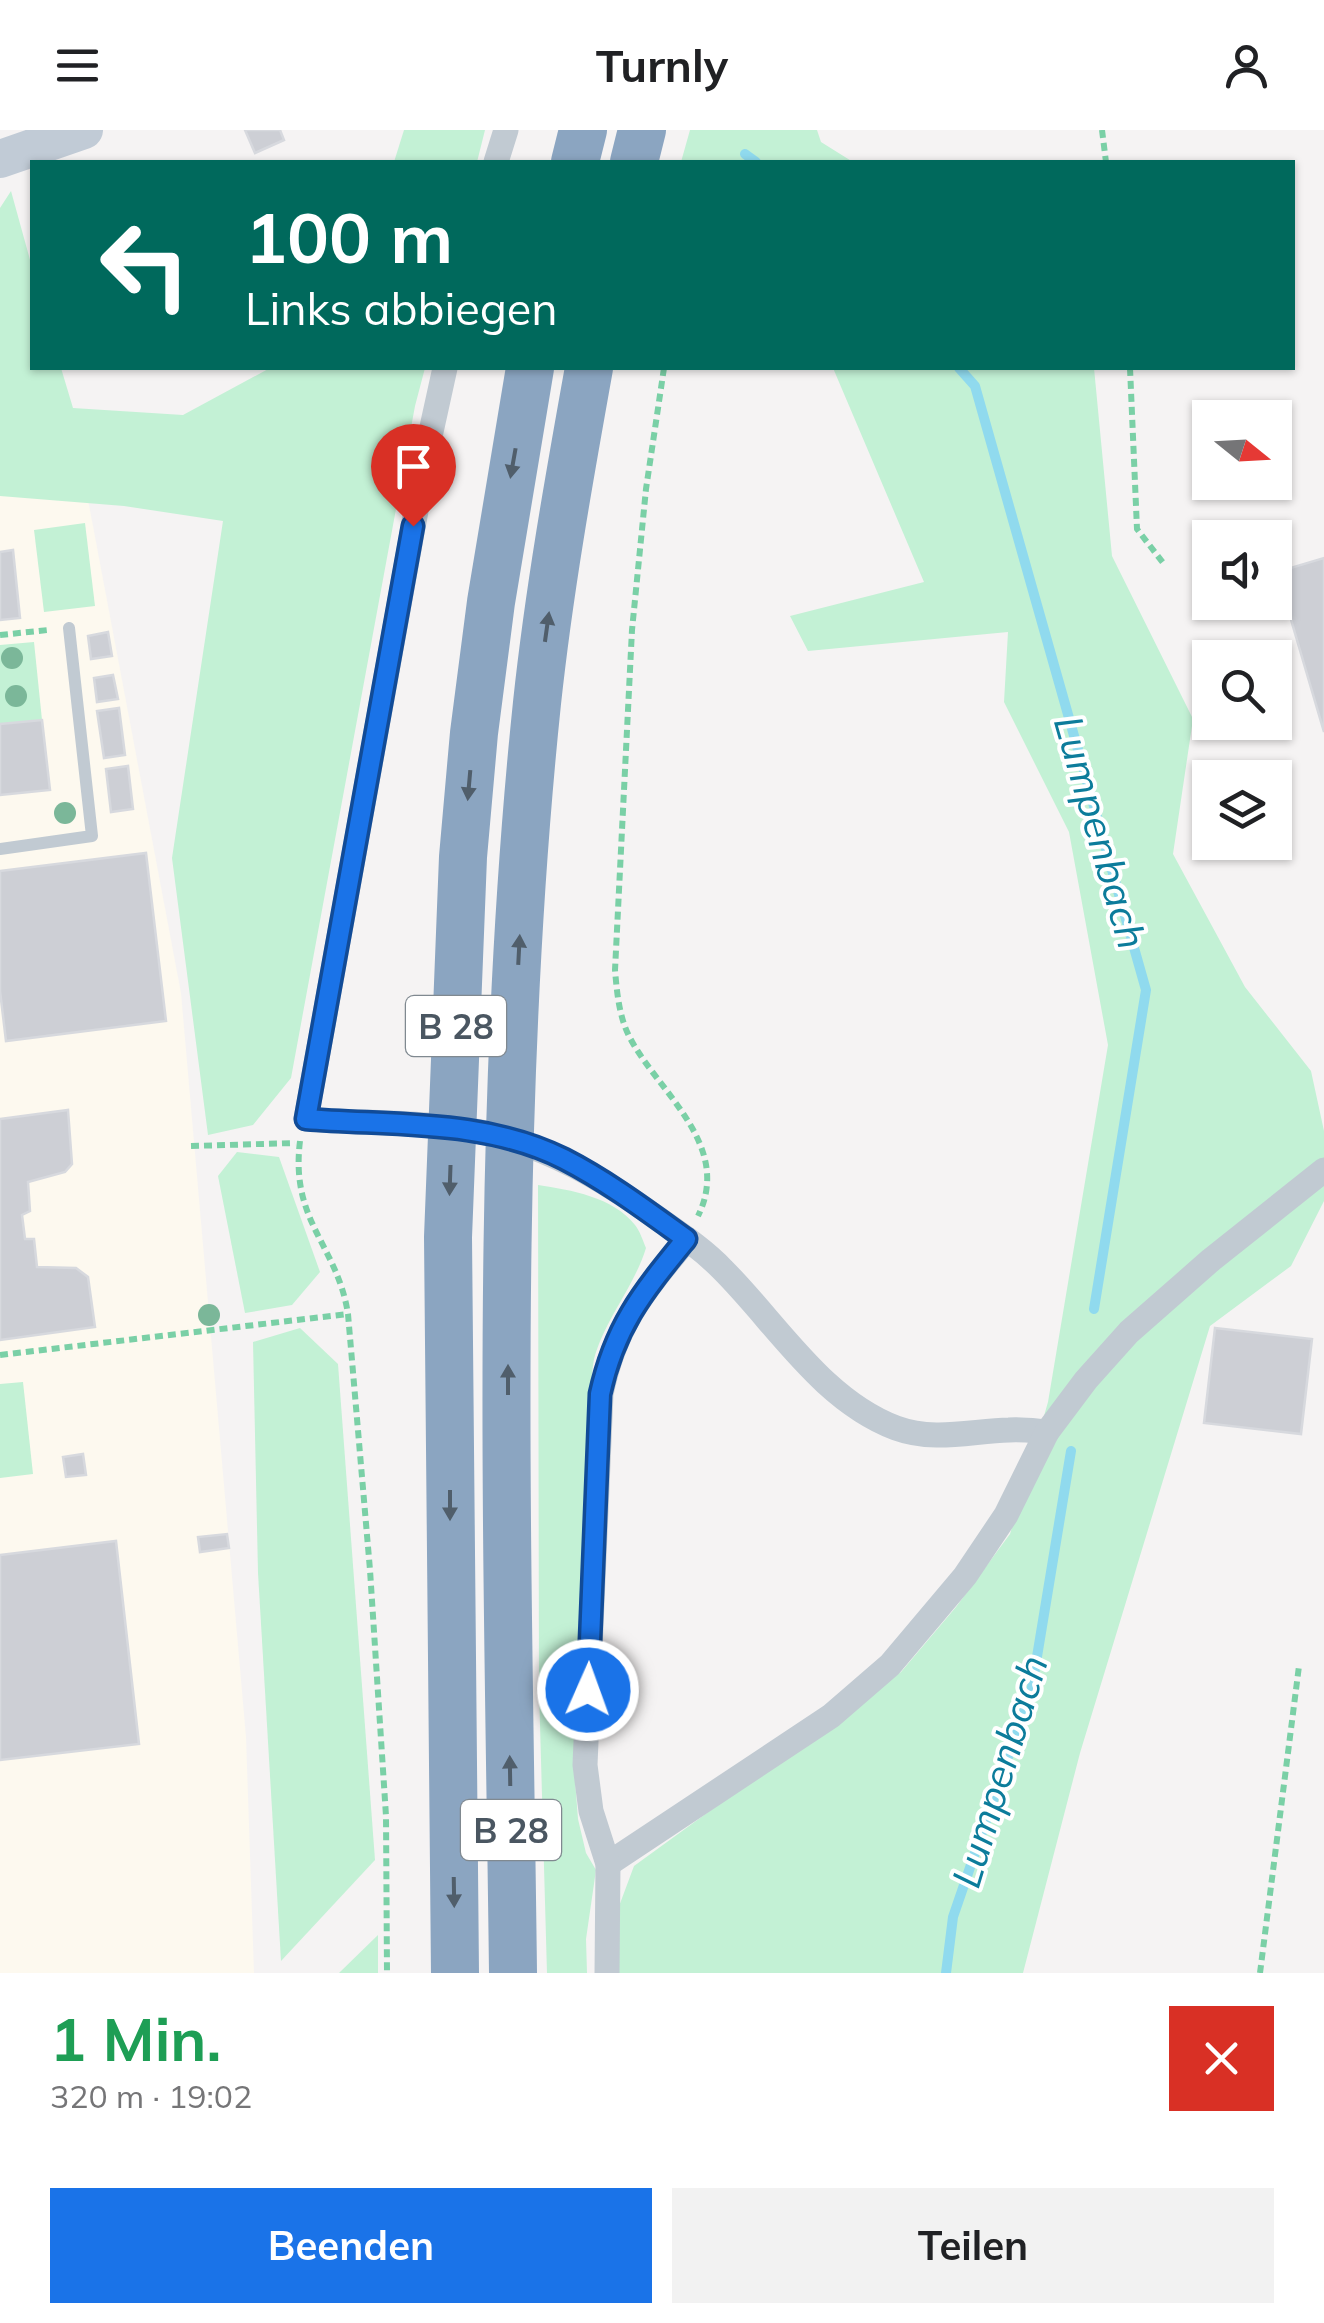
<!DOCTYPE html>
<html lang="de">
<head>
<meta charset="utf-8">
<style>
	:root { --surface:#fff; --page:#f2f2f2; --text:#202124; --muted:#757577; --accent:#1a73e8 }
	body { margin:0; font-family:Mulish,sans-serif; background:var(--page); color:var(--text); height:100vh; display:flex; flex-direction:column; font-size:38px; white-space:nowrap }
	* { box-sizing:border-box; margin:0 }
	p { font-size:32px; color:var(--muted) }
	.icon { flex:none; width:55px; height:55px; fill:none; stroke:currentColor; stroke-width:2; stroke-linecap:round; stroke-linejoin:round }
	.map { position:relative; height:1843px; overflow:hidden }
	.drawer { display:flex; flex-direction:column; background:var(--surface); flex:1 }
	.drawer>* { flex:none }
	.hud { position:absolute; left:30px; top:30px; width:1265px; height:210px; border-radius:0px; box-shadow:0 2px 8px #0004; background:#00695c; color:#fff; overflow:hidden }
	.needle { width:65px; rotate:108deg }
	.controls { position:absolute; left:1192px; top:270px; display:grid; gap:20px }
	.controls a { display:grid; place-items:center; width:100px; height:100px; border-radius:0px; background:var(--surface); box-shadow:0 2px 8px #0004; font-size:50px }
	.pin { position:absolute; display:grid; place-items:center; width:85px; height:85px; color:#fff; margin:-102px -42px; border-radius:50% 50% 50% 0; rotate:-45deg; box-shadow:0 0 10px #0007 }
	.pin .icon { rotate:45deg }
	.me { position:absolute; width:110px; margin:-55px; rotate:2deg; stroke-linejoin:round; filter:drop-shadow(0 0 8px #0008) }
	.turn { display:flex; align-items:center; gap:35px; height:210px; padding:0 50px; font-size:45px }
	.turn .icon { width:130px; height:130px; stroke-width:2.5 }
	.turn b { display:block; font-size:70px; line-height:85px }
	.round { display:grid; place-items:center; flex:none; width:105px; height:105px; border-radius:0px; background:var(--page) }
	.head { display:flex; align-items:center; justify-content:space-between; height:170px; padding:0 50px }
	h1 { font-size:60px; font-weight:700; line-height:75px; color:#1e9e55 }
	.cta { display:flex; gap:20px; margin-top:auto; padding:20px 50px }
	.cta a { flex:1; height:115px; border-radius:0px; background:var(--accent); color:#fff; font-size:40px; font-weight:700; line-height:115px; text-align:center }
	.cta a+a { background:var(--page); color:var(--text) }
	header { display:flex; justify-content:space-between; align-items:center; height:130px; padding:0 50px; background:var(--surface); font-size:45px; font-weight:700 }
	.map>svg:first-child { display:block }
</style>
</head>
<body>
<header><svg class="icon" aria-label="menu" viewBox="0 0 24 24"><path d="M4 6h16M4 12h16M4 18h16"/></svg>Turnly<svg class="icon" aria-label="person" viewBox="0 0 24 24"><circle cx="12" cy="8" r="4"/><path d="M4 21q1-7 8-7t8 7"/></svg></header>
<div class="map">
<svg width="1324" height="1843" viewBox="0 0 1324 1843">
	<rect width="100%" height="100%" fill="#f5f3f3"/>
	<!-- commercial -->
	<path fill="#fdf9ef" d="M86 359 181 863 246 1607 254 1843H0V365Z"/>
	<!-- green -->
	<g fill="#c3f1d5">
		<path d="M404 0H485L477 32H394Z"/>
		<path d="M690 0H817L821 12 853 32H681Z"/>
		<path d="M11 61 32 137V238H61L73 278 183 285 270 238H425L415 276 291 948 253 995 208 1005 172 728 223 391 124 376 0 366V78Z"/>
		<path d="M833 238H1094L1112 426 1193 589 1173 724 1245 857 1311 941 1324 1001V1071L1291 1136 1210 1196 1080 1623 1023 1843H617L615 1787 634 1736 901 1542 956 1477 1010 1404 1048 1272 1108 915 1069 702 1004 572 1008 502 808 521 790 486 924 452Z"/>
		<path d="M85 393 95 476 44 482 34 400Z"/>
		<path d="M34 512 42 590 0 594V515Z"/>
		<path d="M237 1022 279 1027 320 1142 292 1175 245 1183 218 1046Z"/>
		<path d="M538 1055C571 1060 613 1067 635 1095 640 1101 643 1111 646 1118 634 1157 605 1189 594 1229 592 1239 592 1251 591 1261L574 1637 578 1689 586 1723 596 1740 586 1809 587 1843H547L539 1559Z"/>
		<path d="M300 1198 338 1234 375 1730 281 1831 258 1443 253 1212Z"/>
		<path d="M23 1252 33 1344 0 1348V1254Z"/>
		<path d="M378 1805V1843H339Z"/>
	</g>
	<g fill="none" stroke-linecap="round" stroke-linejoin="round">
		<!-- stream -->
		<g stroke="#90daee" stroke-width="10">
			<path d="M745 24 756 32"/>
			<path d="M959 238 975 256 1146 860 1094 1179"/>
			<path d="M946 1843 953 1787 1032 1557 1071 1321"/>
		</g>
	</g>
	<!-- building -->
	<g fill="#cdcfd5" stroke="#d7d9de" stroke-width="2.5">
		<path d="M245 0H280L284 10 255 23Z"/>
		<path d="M13 420 20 488 0 490V422Z"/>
		<path d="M1324 428V602L1277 442Z"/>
		<path d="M108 502 112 526 91 529 88 506Z"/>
		<path d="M113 545 118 569 97 572 94 548Z"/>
		<path d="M119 578 125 625 104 628 97 581Z"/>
		<path d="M42 590 50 660 0 665V594Z"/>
		<path d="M128 636 133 679 111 682 106 639Z"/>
		<path d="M146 723 166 891 6 911 0 861V741Z"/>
		<path d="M68 980 72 1034 65 1042 28 1052 30 1081 22 1085 25 1109H34L37 1137 76 1138 88 1147 95 1197 0 1210V989Z"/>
		<path d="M1215 1198 1312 1209 1301 1304 1204 1293Z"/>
		<path d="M83 1324 86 1345 66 1347 63 1327Z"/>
		<path d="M227 1404 229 1418 200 1422 198 1407Z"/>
		<path d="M116 1411 139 1614 0 1630V1425Z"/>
	</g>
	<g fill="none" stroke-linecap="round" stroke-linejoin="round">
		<!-- path -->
		<g stroke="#7ad0a6" stroke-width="6" stroke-dasharray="8 5" stroke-linecap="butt">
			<path d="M1102 0 1106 32"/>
			<path d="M664 238 646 359 632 500 615 840C617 863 619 887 630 908 659 963 733 1015 698 1086"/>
			<path d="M1130 238 1137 399 1164 434"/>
			<path d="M0 505 48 500"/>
			<path d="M300 1011C290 1092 337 1114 348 1184L370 1440 386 1686 387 1843"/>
			<path d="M191 1016 295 1013"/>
			<path d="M0 1225 348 1184"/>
			<path d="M1260 1843 1299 1536"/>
		</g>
		<!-- lane -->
		<path stroke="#c1cad2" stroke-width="12" d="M0 719 92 706 69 498"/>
		<!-- street -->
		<g stroke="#c1cad2" stroke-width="25">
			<path d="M496 32 506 0"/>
			<path d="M445 238 427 320 306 989C364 994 424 991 481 1002 548 1016 603 1049 657 1088 680 1104 704 1120 723 1140 777 1194 822 1270 896 1298 934 1312 971 1301 1009 1300 1022 1299 1035 1301 1047 1302"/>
			<path d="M608 1734 831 1586 890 1535 965 1446 1006 1385 1047 1302 1086 1250 1129 1202 1211 1130 1324 1040"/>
			<path d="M607 1843 608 1734 591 1681 585 1635 601 1264C615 1195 643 1162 687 1109"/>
		</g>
		<!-- secondary -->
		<path stroke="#c1cbd6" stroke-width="38" d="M0 29 84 0"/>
		<!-- highway -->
		<g stroke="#8ba5c1" stroke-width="48">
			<path d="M575 32 583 0"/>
			<path d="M634 32 642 0"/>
			<path d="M455 1843 448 1107 463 727 474 603 491 472 530 238"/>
			<path d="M513 1843C508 1420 493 995 537 573 549 461 569 349 589 238"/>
		</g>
	</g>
	<!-- trees -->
	<g fill="#7bb799">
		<circle cx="12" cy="528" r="11"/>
		<circle cx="16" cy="566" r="11"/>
		<circle cx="65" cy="683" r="11"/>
		<circle cx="209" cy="1185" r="11"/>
	</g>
	<!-- one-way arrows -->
	<defs><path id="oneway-solid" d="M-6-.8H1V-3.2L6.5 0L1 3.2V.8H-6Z" transform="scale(2.5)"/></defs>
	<g fill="#505e6b">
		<use href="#oneway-solid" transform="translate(513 333) rotate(100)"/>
		<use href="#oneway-solid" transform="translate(547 497) rotate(-82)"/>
		<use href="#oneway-solid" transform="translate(469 655) rotate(95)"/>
		<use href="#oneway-solid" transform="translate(519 820) rotate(-87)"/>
		<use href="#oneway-solid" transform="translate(450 1050) rotate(92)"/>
		<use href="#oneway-solid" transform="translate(508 1250) rotate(-90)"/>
		<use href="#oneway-solid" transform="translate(450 1375) rotate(90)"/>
		<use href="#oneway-solid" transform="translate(510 1641) rotate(-91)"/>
		<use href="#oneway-solid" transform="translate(454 1762) rotate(89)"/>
	</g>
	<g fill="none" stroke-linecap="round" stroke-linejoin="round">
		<defs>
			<path id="route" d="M413 396 306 989C392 996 485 989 564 1029 607 1051 647 1081 686 1109 643 1162 615 1195 600 1264L588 1560"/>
		</defs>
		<!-- route casing -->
		<use href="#route" stroke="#114b97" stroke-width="25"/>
		<!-- route -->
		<use href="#route" stroke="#1a73e8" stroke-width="18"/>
	</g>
	<g text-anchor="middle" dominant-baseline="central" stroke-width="8" stroke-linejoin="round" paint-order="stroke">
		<!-- shield labels -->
		<g fill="#fff" stroke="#808990" stroke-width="2.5">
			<rect x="406" y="866" width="100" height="60" rx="8"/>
			<rect x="461" y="1670" width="100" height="60" rx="8"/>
		</g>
		<g font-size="35" font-weight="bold" fill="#4a5661">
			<text x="456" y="896">B 28</text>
			<text x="511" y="1700">B 28</text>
		</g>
		<!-- water labels -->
		<g font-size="40" font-style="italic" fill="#0c7c9b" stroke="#fff">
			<text transform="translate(1101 702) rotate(74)">Lumpenbach</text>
			<text transform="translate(999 1641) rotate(-73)">Lumpenbach</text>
		</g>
	</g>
</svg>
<div class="controls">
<a><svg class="needle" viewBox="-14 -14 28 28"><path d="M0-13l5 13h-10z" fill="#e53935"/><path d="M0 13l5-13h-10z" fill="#757577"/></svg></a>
<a><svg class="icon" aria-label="sound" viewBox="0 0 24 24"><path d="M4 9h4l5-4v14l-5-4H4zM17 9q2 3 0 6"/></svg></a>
<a><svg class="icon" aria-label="search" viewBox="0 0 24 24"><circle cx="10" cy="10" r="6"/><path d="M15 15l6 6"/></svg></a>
<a><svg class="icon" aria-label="layers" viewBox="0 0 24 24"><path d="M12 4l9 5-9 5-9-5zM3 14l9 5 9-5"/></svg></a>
</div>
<div class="pin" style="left:413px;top:396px;background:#d93025"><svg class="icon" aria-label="arrive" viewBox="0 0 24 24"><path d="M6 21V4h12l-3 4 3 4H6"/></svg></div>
<svg class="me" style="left:588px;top:1560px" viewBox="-20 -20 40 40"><circle r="17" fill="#1a73e8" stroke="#fff" stroke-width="3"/><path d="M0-11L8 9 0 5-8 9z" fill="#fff"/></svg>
<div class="hud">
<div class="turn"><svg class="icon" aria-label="left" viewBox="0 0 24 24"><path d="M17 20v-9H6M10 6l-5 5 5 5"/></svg><div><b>100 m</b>Links abbiegen</div></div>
</div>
</div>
<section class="drawer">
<div class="head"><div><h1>1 Min.</h1><p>320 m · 19:02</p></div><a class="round" style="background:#d93025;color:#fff"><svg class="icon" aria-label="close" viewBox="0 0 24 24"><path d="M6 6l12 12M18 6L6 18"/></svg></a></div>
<div class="cta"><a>Beenden</a><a>Teilen</a></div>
</section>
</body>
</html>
